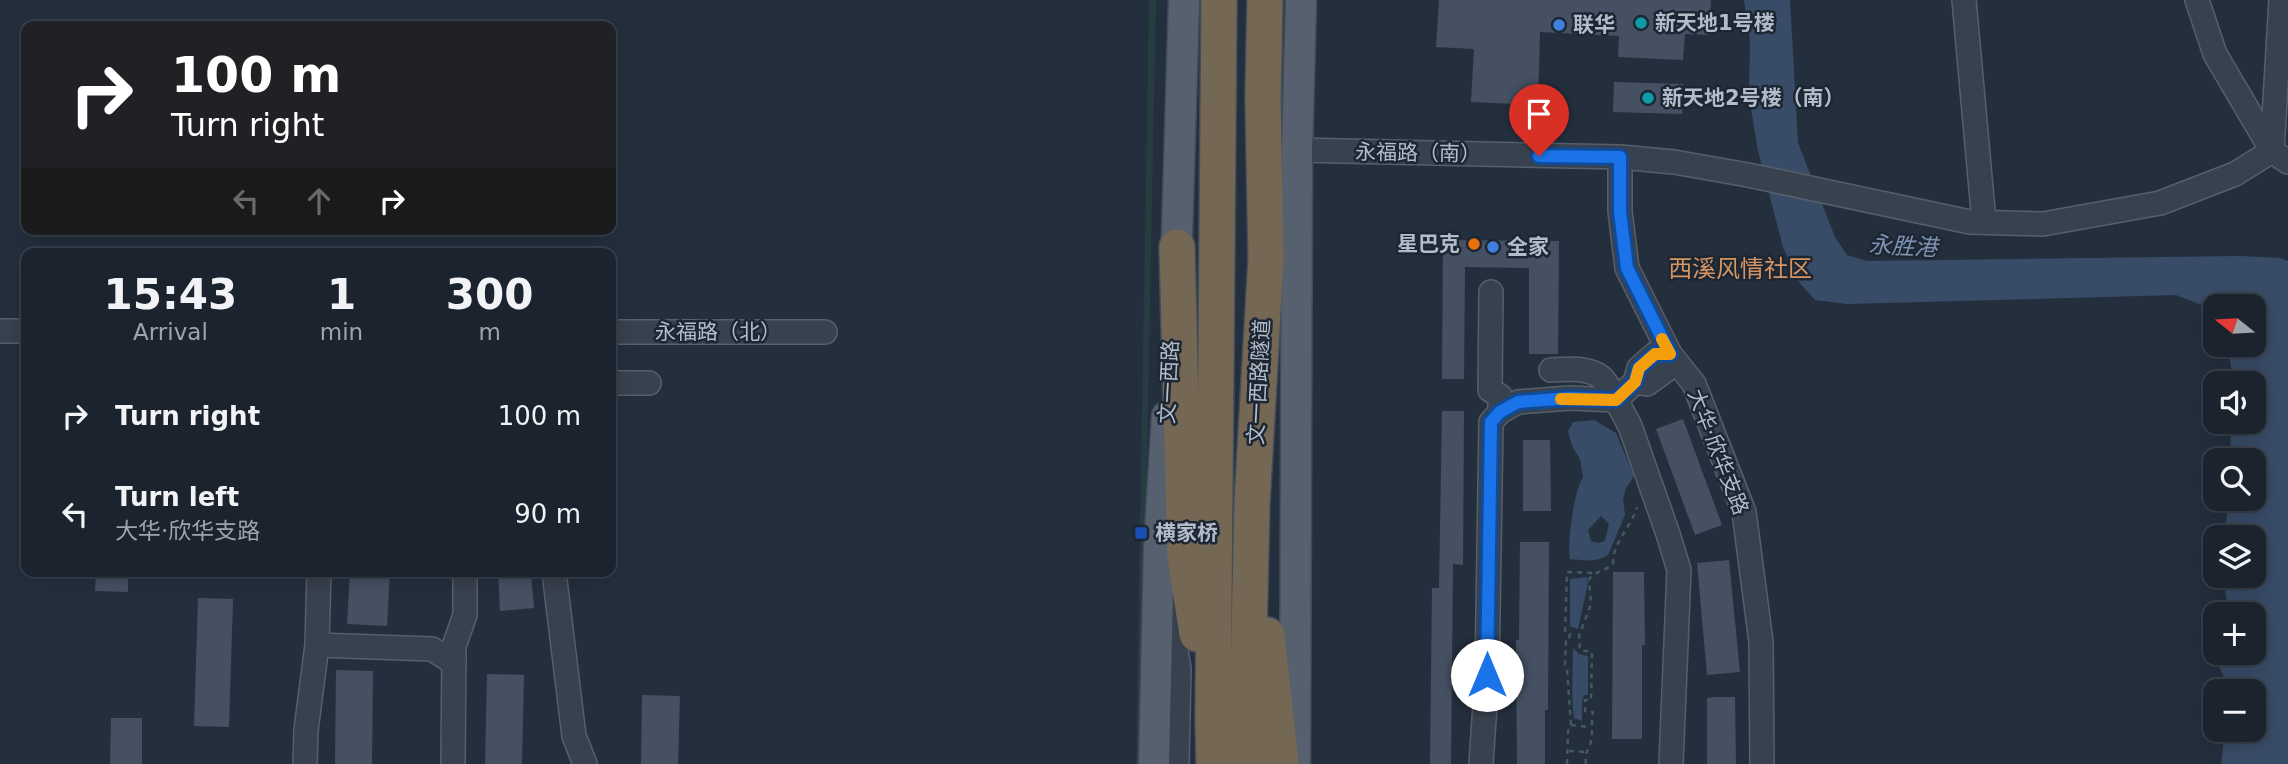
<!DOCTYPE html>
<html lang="en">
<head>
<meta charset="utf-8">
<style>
	:root { --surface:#1b232e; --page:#242b36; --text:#f1f3f6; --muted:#a0a4aa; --line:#39404a }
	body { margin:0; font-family:"DejaVu Sans","Noto Sans SC",sans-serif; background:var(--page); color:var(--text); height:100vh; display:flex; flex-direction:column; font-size:26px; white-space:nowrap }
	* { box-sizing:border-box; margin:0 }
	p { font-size:23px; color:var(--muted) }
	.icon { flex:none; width:38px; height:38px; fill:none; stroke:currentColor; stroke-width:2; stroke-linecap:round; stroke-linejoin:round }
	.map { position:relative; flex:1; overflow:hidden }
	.panel { position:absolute; left:21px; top:248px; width:595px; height:329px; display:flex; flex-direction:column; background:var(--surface); border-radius:14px; box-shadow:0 4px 18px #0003,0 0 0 2px var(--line) }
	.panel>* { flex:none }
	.guide { position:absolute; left:21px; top:21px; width:595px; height:214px; border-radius:14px; box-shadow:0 4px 18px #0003,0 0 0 2px var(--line); background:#202124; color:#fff; overflow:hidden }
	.needle { width:46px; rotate:288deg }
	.tools { position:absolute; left:2203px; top:294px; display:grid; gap:14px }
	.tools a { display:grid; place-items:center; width:63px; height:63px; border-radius:14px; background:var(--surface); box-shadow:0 4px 18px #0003,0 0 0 2px var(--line); font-size:35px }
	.pin { position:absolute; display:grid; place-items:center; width:60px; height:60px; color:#fff; margin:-72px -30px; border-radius:50% 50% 50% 0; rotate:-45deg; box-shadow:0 0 7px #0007 }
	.pin .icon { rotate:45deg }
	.me { position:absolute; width:77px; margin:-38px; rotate:0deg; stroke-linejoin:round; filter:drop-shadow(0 0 5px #0008) }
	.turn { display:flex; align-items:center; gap:24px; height:147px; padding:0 35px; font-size:32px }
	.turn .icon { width:91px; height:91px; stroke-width:2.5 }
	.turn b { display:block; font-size:49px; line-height:60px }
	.lanes { display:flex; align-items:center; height:66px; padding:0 35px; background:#0003; justify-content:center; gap:35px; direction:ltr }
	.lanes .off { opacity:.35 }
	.eta { display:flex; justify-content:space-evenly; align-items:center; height:119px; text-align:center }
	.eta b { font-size:42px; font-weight:700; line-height:49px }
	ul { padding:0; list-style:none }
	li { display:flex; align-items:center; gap:21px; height:98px; padding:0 35px }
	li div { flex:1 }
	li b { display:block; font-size:26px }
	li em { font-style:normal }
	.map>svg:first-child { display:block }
</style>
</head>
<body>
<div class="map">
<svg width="2288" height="764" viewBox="0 0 2288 764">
	<rect width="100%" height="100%" fill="#242f3e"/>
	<!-- green -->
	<path fill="#263c3f" d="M1149 0H1156L1141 764H1136Z"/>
	<!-- water -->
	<g fill="#394c67" fill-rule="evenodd">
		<path d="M1744 0H1790L1798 143 1835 237 1847 255 1867 261 2240 256 2280 258 2288 261V764H2221L2225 730H2254V691H2230L2218 664 2221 653H2254V614H2229L2223 578V576H2254V537H2225L2228 499H2254V460H2230L2231 422H2254V383H2234L2227 345H2254V306H2216L2215 321 2207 307 2176 295 1847 304 1815 300 1798 281 1783 247 1758 151 1749 96 1750 41Z"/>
		<path d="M1594 420 1616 433 1634 476 1626 488 1623 499 1625 515 1608 555C1596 563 1583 560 1570 559 1567 544 1574 490 1583 477L1580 459 1572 446 1568 431 1573 422ZM1601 516 1609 524 1605 541 1598 543 1591 541 1588 530Z"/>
		<path d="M1587 577 1588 583 1578 629 1570 626V579Z"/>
		<path d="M1573 648 1579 654 1588 656V695H1584L1582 702V721L1574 718C1571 695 1573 671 1573 648Z"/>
	</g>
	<!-- building -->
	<g fill="#455162">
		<path d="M1439 0H1711L1709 35 1685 34 1683 60 1618 57 1619 36 1540 32 1538 105 1471 102 1474 49 1436 47Z"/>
		<path d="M1614 82 1683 84 1682 114 1613 112Z"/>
		<path d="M1443 240 1559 241 1558 354H1529V268L1465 267 1464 379H1442Z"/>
		<path d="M1442 411H1464L1463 565 1453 564 1451 764H1430L1432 588H1439Z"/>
		<path d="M1683 419 1722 525 1695 535 1656 429Z"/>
		<path d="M1523 440H1550L1551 511H1523Z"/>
		<path d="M1520 542H1549L1548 710H1545V764H1517L1516 640H1519Z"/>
		<path d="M1729 560 1740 672 1707 675 1697 563Z"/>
		<path d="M96 572H128V592L95 591Z"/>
		<path d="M350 572H390L387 626 347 624Z"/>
		<path d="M498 572H531L534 608 500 611Z"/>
		<path d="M1613 572H1644L1645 645H1642V739H1612Z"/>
		<path d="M198 598 233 599 229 727 194 726Z"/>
		<path d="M336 670 373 671 372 764H335Z"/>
		<path d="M487 674 524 675 522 764H485Z"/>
		<path d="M642 695 680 696 678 764H641Z"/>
		<path d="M1716 697H1735L1736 764H1707V698Z"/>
		<path d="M111 718H142V764H110Z"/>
	</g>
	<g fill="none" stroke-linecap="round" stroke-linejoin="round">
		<defs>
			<g id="minor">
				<path d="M1964 0 1984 222"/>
				<path d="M2197 0 2215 54 2272 151"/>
				<path d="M1297 150 1620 157 1674 162 1748 175 1970 222 2043 224 2160 203 2235 174 2272 151 2288 162"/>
				<path d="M2272 151 2281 0"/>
				<path d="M1620 157V211L1627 268 1670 354 1694 384 1744 512 1761 642 1762 764"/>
				<path d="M1491 292 1490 390 1500 396V412"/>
				<path d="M0 331H26"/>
				<path d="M611 332H825"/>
				<path d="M1635 382 1647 384 1665 371 1670 354H1655L1639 368 1635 382 1616 400 1630 426 1668 534 1679 570 1671 764"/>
				<path d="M611 383H649"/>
				<path d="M554 572 574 736 585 764"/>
				<path d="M1167 597 1179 669 1177 764"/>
				<path d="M317 645 319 572"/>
				<path d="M305 764 306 730 317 645 432 649 454 663"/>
				<path d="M453 764 454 646 465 615V572"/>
				<path d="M1481 764 1487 675 1491 422 1500 412 1518 402 1570 398 1616 400C1612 393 1607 382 1601 377 1587 367 1567 369 1551 370"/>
			</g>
			<g id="major">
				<path d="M1176 269 1184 0"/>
				<path d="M1154 764 1159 550 1167 416"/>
				<path d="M1295 764 1297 150 1301 0"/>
			</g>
			<g id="highway">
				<path d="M1177 247 1185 557 1197 634"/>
				<path d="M1267 635 1281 764"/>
				<path d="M1214 764 1213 721 1219 0"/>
				<path d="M1246 764 1252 503 1266 259 1263 98 1265 0"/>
			</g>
		</defs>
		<!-- minor casing -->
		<use href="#minor" stroke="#565f6c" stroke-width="26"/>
		<!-- major casing -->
		<use href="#major" stroke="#414a57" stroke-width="33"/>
		<!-- highway casing -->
		<use href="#highway" stroke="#434c59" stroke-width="38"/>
		<!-- path -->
		<g stroke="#44595c" stroke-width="2.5" stroke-dasharray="5 5" stroke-linecap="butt">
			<path d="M1571 725 1589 727"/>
			<path d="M1569 751 1585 752"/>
			<path d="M1567 764 1568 731 1571 725 1567 669 1565 665 1566 639H1569L1570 634 1565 632 1567 572 1595 573"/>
			<path d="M1586 764C1584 750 1589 752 1591 741 1593 733 1591 721 1593 712L1585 711V700H1591L1592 652 1580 650 1579 636 1591 604 1589 579C1596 571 1605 571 1613 564 1612 543 1632 526 1637 507"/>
		</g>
		<!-- minor -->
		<use href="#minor" stroke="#38414e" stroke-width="23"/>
		<!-- major -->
		<use href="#major" stroke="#56606e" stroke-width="30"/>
		<!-- highway -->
		<use href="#highway" stroke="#746855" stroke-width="35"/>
	</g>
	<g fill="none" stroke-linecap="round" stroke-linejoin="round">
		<defs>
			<path id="route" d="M1487 675 1491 422 1500 412 1518 402 1570 398 1616 400 1635 382 1639 368 1655 354H1670L1627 268 1620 212V157L1539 156"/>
		</defs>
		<!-- route casing -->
		<use href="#route" stroke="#114b97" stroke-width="18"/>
		<!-- route -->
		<use href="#route" stroke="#1a73e8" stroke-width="12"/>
		<!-- slow -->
		<path stroke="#f59e0b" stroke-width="12" d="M1561 399 1616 400 1635 382 1639 368 1655 354H1670L1662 339"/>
	</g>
	<!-- markers -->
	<g fill="#0f9aa8" stroke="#1d2633" stroke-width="2.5">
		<circle cx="1641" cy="23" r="7"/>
		<circle cx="1648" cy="98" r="7"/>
	</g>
	<g fill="#3f7fe0" stroke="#1d2633" stroke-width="2.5">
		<circle cx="1559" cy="25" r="7"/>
		<circle cx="1493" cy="247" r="7"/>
	</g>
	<circle fill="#e8710a" stroke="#1d2633" stroke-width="2.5" cx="1474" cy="244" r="7"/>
	<rect fill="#1a4fb4" stroke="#1d2633" stroke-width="2.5" x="1134" y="526" width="14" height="14" rx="3.5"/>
	<g text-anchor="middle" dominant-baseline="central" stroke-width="5" stroke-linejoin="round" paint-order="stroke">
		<!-- poi labels -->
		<g font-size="21" font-weight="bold" fill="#b4bcc9" stroke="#1d2633" text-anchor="start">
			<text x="1655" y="23">新天地1号楼</text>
			<text x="1573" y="25">联华</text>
			<text x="1662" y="98">新天地2号楼（南）</text>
			<text x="1460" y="244" text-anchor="end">星巴克</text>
			<text x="1507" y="247">全家</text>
			<text x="1155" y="533">横家桥</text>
		</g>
		<!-- street labels -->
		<g font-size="21" fill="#b4bcc9" stroke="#1d2633">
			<text transform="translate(1418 153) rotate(1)">永福路（南）</text>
			<text x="718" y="332">永福路（北）</text>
			<text transform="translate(1169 382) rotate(-87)">文一西路</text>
			<text transform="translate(1259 382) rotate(-87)">文一西路隧道</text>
			<text transform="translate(1718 452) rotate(69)">大华·欣华支路</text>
		</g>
		<!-- water labels -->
		<g font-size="23" font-style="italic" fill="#7c92b1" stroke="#1d2633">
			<text transform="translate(1903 246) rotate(3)">永胜港</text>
		</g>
		<!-- quarter labels -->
		<g font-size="24" fill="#d59563" stroke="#1d2633">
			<text x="1740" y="269">西溪风情社区</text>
		</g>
	</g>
</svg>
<div class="tools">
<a><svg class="needle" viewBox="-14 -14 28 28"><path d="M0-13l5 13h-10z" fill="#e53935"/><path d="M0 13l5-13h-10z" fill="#a0a4aa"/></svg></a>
<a><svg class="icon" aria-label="sound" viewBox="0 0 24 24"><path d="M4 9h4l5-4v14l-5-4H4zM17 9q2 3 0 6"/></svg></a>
<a><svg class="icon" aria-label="search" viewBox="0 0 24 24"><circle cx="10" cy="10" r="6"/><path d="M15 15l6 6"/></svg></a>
<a><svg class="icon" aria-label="layers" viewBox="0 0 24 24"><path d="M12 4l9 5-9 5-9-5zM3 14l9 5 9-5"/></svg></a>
<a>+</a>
<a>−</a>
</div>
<div class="pin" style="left:1539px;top:156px;background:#d93025"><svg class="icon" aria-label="arrive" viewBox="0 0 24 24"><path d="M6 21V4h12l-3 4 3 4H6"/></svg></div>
<svg class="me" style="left:1487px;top:675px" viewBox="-20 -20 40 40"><circle r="19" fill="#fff"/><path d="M0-13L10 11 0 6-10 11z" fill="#1a73e8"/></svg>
<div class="guide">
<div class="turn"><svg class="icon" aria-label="right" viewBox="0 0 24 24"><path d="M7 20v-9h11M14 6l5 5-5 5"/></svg><div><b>100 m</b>Turn right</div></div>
<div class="lanes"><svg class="icon off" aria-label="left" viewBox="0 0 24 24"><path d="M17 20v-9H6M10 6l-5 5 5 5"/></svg><svg class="icon off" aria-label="ahead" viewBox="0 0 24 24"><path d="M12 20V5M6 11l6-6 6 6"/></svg><svg class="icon" aria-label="right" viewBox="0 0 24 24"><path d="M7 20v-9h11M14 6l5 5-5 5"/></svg></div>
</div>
<section class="panel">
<div class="eta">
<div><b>15:43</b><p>Arrival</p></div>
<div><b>1</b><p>min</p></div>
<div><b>300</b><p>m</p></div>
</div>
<ul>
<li><svg class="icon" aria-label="right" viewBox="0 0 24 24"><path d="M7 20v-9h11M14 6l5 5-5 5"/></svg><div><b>Turn right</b></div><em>100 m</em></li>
<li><svg class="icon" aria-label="left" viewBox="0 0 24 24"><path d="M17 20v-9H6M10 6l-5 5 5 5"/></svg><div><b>Turn left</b><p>大华·欣华支路</p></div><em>90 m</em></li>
</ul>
</section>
</div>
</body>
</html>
